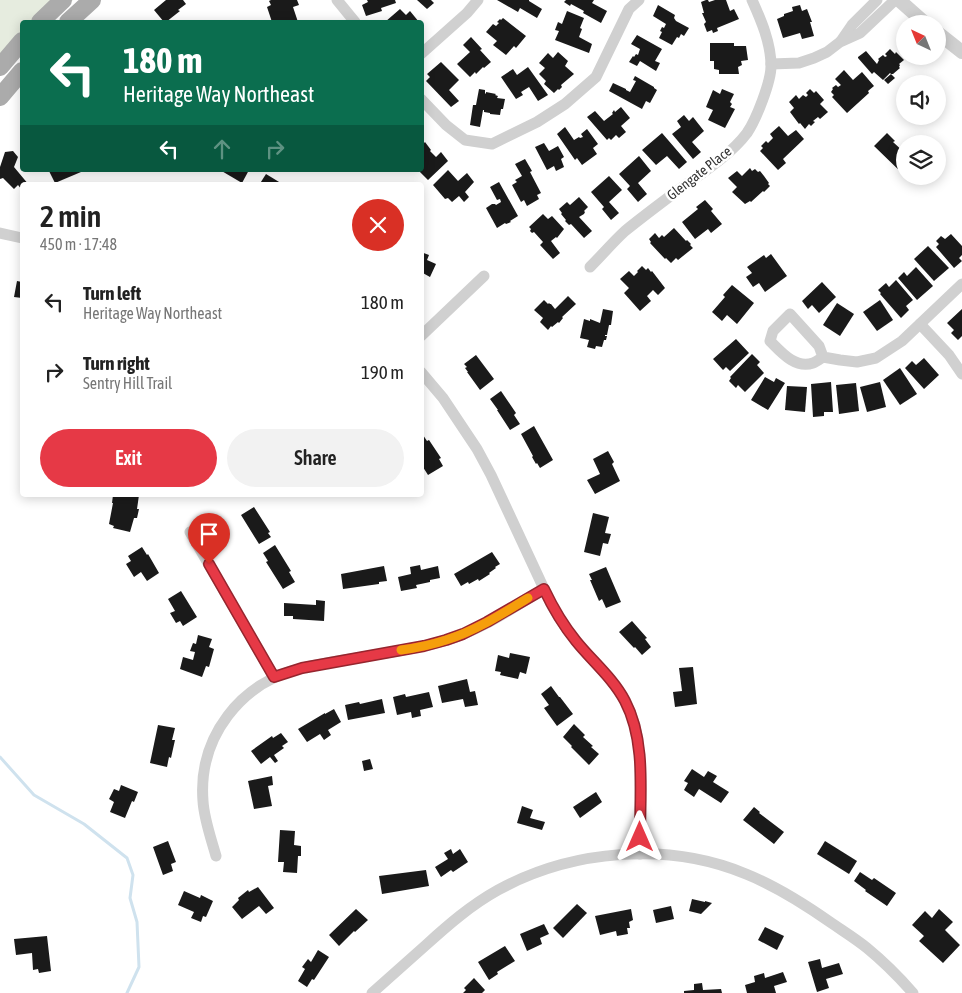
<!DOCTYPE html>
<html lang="en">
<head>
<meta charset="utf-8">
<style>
	:root { --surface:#fff; --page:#f2f2f2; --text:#222; --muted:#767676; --accent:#e63946 }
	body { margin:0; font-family:"Asap Condensed",sans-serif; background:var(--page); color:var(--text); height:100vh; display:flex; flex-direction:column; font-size:19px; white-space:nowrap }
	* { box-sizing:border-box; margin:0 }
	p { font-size:16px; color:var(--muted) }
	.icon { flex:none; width:28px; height:28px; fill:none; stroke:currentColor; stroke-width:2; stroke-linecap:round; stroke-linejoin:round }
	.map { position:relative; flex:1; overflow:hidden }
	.side { position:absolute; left:20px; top:182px; width:404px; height:315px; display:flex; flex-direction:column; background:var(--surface); border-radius:5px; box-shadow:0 2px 12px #0003 }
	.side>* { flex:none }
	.guide { position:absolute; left:20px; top:20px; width:404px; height:152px; border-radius:5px; box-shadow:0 2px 12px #0003; background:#0b6e4f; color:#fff; overflow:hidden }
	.needle { width:32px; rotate:317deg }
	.fabs { position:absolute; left:896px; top:15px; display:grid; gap:10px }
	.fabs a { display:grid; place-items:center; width:50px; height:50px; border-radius:50%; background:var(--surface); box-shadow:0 2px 12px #0003; font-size:25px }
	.pin { position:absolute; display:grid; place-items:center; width:42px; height:42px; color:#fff; margin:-51px -21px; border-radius:50% 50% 50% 0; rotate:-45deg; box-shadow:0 0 5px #0007 }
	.pin .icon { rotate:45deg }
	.me { position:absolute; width:55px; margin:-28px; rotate:0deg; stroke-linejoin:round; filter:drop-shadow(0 0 4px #0008) }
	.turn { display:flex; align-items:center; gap:18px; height:105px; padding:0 20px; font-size:22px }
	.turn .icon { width:65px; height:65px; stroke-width:2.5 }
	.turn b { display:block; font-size:35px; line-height:42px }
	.lanes { display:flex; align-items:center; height:48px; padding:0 20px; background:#0003; justify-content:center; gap:25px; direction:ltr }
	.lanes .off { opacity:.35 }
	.round { display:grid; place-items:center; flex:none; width:52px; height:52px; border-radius:26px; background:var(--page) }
	.overview { display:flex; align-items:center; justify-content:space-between; height:85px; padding:0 20px }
	h1 { font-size:30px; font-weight:600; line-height:38px }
	.cta { display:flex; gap:10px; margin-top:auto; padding:10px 20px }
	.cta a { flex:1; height:58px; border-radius:30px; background:var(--accent); color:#fff; font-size:20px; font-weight:600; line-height:58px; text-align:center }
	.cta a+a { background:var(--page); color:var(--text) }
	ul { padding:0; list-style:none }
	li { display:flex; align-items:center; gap:15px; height:70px; padding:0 20px }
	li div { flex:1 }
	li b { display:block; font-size:19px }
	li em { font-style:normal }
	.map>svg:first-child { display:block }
</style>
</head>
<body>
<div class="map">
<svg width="962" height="993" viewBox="0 0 962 993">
	<rect width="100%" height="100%" fill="#fff"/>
	<!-- green -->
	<path fill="#e6ecdf" d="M0 0H73L51 22H22V52L0 75Z"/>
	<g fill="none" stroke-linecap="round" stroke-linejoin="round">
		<!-- stream -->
		<path stroke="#cfe2ee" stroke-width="3" d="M0 757 34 795 84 824 127 858 133 875 130 898 137 922 139 967 127 993"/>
	</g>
	<!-- building -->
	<g fill="#1a1a1a">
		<path d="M166 0H183L186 4 178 10 180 11 166 22H164L154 10Z"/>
		<path d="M271 0H297L299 5 293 7 298 22H272L267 7 271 5 269 1Z"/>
		<path d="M367 0H395L396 3 381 8 382 11 366 16 362 5 368 2Z"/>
		<path d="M417 0H431L434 3 427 9Z"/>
		<path d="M497 0H529V1L542 9 537 18 520 8 518 12Z"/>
		<path d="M566 0H594L592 3 607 11 601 23 583 13 584 11 571 4 570 6 564 2Z"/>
		<path d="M706 0H708L709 2 715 0H726L730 11 734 9 739 19 717 28 718 31 713 33 712 30 707 32 704 24 706 22 702 13H704L701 2Z"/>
		<path d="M658 5 675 15 674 18 676 21 689 28 684 36 681 34 679 38 677 37 672 45 659 38 662 32 660 31 662 27 664 28 666 24 653 16Z"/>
		<path d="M800 5 802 11 807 9 812 22H810L814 36 802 39 800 33 783 38 777 19 784 16V14L793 11 792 7Z"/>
		<path d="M400 9 406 15 410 11 419 22H385Z"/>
		<path d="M567 11 584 18 580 28 582 29 579 37 592 44 589 53 555 40 559 31 555 30 558 22 562 24Z"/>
		<path d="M503 18 526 36 516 48 514 46 506 55 493 45 497 41 486 32 493 24 496 26 499 23 497 22 500 19 501 20Z"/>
		<path d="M637 35 662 49 655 61 660 63 656 71 640 61 637 66 629 62 633 56 634 57 636 54 638 55 640 49 631 44Z"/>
		<path d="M471 37 482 49 480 50 491 62 484 68 483 67 476 74 475 72 470 77 457 64 470 52 463 45Z"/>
		<path d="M710 43H734V46H746L748 60 741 61 742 65 738 67 739 74H719V70L714 69V61H710Z"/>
		<path d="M890 49 895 54 896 52 904 60 899 64 900 65 899 67 900 68 893 74H891L895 78 888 84 884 80 891 74 890 73 883 80 874 72 872 74 858 58V57L866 51 877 64 879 60 878 59 883 55 885 57 887 56 885 54Z"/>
		<path d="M558 52 568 61 565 66 574 74 561 85 562 87 559 90 558 89 554 93 544 84 546 81 539 74 545 68 539 63 548 53 553 58Z"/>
		<path d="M441 62 459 80 449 90 459 101 451 107 426 81 430 77 427 74Z"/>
		<path d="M528 67 548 95 538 101 529 87 521 92 523 95 516 99 501 77 513 69 517 75Z"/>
		<path d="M844 70 853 80 862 72 874 86 868 91 869 93 847 113 832 97 834 95 831 92 833 89 832 88 836 85 838 87 841 85 835 79Z"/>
		<path d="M635 76 654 87V88L657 90 650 103 646 101 642 109 609 91 613 83 626 89V90L630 92 636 81 633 80Z"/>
		<path d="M479 89 485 90V93L486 94V92L496 94 495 95 498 96 497 98 505 99 503 109H501L500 115 490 114V113L484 112V110H483L480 127 470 125 473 105H476Z"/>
		<path d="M722 89 734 94 730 102 732 104 730 107 735 109 725 128 708 120 713 110 706 107 713 90 720 94Z"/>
		<path d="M810 89 814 93 816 91 824 100 820 104 828 112 820 119 818 117 813 121 815 122 811 126 809 124 805 129 800 123 799 124 790 112 794 108 789 102 796 95 799 99 803 95 806 97 808 95 806 93Z"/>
		<path d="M621 107 630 118 621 126 626 132 619 138 616 135 611 140 609 138 607 140 587 117 595 111 604 121 613 114 612 113 614 110 615 112Z"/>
		<path d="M684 115 689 121 693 117 704 131 692 142 701 152 693 159 672 134 681 127 677 121Z"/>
		<path d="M779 126 788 136 796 130 804 139 783 159 786 163 778 170 760 151 763 148 761 146 766 141 768 143 773 138 770 134Z"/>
		<path d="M565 127 574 140 579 137 580 138 583 137 581 134 587 129 598 144 593 148 597 154 582 165 577 158 575 160 557 134Z"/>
		<path d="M662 133 687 162 679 169 667 156 656 165 642 150Z"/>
		<path d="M887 133 895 141 893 142 905 153V176L874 146Z"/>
		<path d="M425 142 431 150 430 151 436 157 441 152 448 161 428 180 418 170H421V146Z"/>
		<path d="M544 143 549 151 558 146 564 157 561 159 564 167 556 171 554 166 547 170 535 147Z"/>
		<path d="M13 151 18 157 14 167 29 185H22V190L18 185 14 189 3 178 0 179V167L5 152Z"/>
		<path d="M639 156 651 171 638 183 647 194 638 202 627 189 630 186 619 174Z"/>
		<path d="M525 159 532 171 530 172 541 193 537 195 539 199 527 206 524 200 521 202 512 185 517 182 515 180 522 176 515 164Z"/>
		<path d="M750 168 752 171 755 169 758 172 760 171 764 176 769 183 768 184 770 186 764 192 763 191 751 202 750 201 745 204 732 192 737 187 728 178 737 171 742 176Z"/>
		<path d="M51 170H81V172L55 183 49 171Z"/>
		<path d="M220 170H249L242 183Z"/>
		<path d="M448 170 458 181 467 173 474 182 465 192 469 197 464 202 459 196 452 202 448 198 445 199 433 185Z"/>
		<path d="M266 174 284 185H259Z"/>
		<path d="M609 176 622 190 609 202 619 213 611 220 602 209 604 207 591 192Z"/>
		<path d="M499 182 518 216 510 221 511 222 506 224 505 223 497 228 486 208 492 204H495L496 205 501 202 500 199 497 200 490 187Z"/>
		<path d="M579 197 588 207 584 211 585 212 584 214 579 217 592 231 584 238 571 224 569 225 565 221 566 220 561 214 562 213 559 209 567 202 570 205Z"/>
		<path d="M705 200 713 209 711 211 722 224 711 233 708 229 695 239 682 222 698 209 696 207Z"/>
		<path d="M543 214 548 219 552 216 564 229 557 238 556 237 551 241 560 253 553 259 540 245 543 242 534 232 532 233 530 231 531 229 529 227Z"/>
		<path d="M674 228 686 241 687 240 691 244 690 245 693 248 678 260 676 258 671 263 666 258 665 259 650 243 651 242 649 239 655 233 659 238 662 235 664 237Z"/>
		<path d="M951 234 962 246V255L959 258 962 261 954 268 936 247 939 244 936 241 941 236 945 239Z"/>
		<path d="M928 246 949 268 934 281 914 259Z"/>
		<path d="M421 252 429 255 427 260 436 264 430 277 421 272Z"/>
		<path d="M771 254 787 276 765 292 759 283 753 287 746 277 752 273 747 267 764 255 766 258Z"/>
		<path d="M642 266 646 270 648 268 651 272 652 271 665 288 658 295 653 290 647 296 651 301 640 311 624 293 629 288 620 279 629 271 634 276 638 272 637 271Z"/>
		<path d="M916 267 933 286 917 300 898 278 904 272 907 276Z"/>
		<path d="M896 280 913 300 906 306 909 310 901 318 880 294 881 293 878 290 886 283 889 287Z"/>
		<path d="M17 281 22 282V298L14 297Z"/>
		<path d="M822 282 836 297 819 313 812 305 808 309 802 301Z"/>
		<path d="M732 285 754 303 737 324 727 315 722 321 712 312 725 297 723 295Z"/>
		<path d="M568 296 576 304 562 317 563 318 559 323 558 322 552 327 551 326 548 330 540 322 543 318 534 310 544 300 548 304 549 303 550 304H551L555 309Z"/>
		<path d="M880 300 893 320 877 331 863 312Z"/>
		<path d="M837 303 854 314 840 336 823 325Z"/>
		<path d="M603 309 613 311 611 325H609L607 335H605V336H607L606 340H604L602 347 596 346 595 349 587 347 589 340 580 338 584 319 590 321V319L600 323Z"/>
		<path d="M962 309V336L958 340 951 333 954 330 947 323Z"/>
		<path d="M736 339 749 353 730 371 726 367 723 370 713 359Z"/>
		<path d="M752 354 760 362 757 365 764 373 745 392 738 385 736 388 729 381 731 378 730 377Z"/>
		<path d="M476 355 494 379 480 390 467 372H468L465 368 467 367 464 364Z"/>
		<path d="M924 358 939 375 924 389 905 368 912 361 916 365Z"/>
		<path d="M900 368 917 394 900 405 883 380Z"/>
		<path d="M765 377 774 382 776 378 785 383 768 410 751 400Z"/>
		<path d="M831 382 833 412H824V416L813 417 811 384Z"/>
		<path d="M880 382 886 407 867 412 860 387Z"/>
		<path d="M856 383 859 411 839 414 836 385Z"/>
		<path d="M787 386 807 387 805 412 785 410Z"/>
		<path d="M501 391 516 413 514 415 520 424 510 430 497 410H498L490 399Z"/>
		<path d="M534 426 553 460 540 468 537 463 536 464 532 457 533 456 521 434Z"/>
		<path d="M423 435 427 441 429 440 441 458 439 459 443 466 428 475 421 464V436Z"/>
		<path d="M608 451 614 462 612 464 620 481 595 494 587 480 600 474 593 459Z"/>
		<path d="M113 495H139L137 509H139L137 518H134L130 532 113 528 114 526 109 524 113 503H112Z"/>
		<path d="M254 507 270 532 268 533 271 537 259 544 241 515Z"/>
		<path d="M593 513 609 517 605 533 611 534 608 544 603 543 600 556 584 552Z"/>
		<path d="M275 545 291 571 289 572 295 582 283 589 266 562 268 561 263 553Z"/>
		<path d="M142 547 147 555 148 554 159 573 147 581 141 572 134 577 126 564 131 561 128 556Z"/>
		<path d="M492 552 500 564 495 567 496 568 489 573 490 574 479 581 478 579 469 584 468 582 461 586 454 574Z"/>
		<path d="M420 565 421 570 438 566 440 578 430 580V582L416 585 417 588 401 591 398 577 411 574 410 567Z"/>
		<path d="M384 566 387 581 379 582V584L343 589 341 574Z"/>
		<path d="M606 567 621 602 606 608 602 599 599 601 590 580H592L589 574Z"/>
		<path d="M181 591 197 617 183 626 180 621 176 623 170 613 175 611 168 599Z"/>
		<path d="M316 600 325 601 324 621 293 619V616H284V603L316 605Z"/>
		<path d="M632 621 647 638 645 639 651 647 642 655 635 647 634 648 619 632Z"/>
		<path d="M198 635 212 639 209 647 214 649 209 667 206 666 202 677 180 669 183 657 193 660 195 652 190 651 193 643 196 644Z"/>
		<path d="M510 653 530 657 526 674 520 672 518 679 500 675 501 672 495 671 498 655 509 658Z"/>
		<path d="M693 667 697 704 675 707 673 692 682 691 679 668Z"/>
		<path d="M467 679 470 692 475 691 478 705 465 707 463 699 442 703 438 686Z"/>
		<path d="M551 686 559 697H560L573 714 557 726 544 708 549 705 541 694Z"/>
		<path d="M429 692 433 707 420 710 421 716 412 718 411 712 397 715 393 697 405 694 406 697Z"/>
		<path d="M382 699 385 713 348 720 345 705 359 702 360 704Z"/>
		<path d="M334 709 341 722 328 730 331 735 324 740 320 734 307 742 298 729 325 713V714Z"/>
		<path d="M574 724 585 735 583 737 593 746 591 747 599 754 589 765 571 747 572 746 563 737Z"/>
		<path d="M158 725 175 728 172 740H175L171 758 169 757 167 767 150 763Z"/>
		<path d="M281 733 288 742 282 746 284 748 274 755 278 761 275 763 270 757 261 764 251 751 272 736 273 738Z"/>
		<path d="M370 759 373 769 364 771 362 761Z"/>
		<path d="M692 769 704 777 708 771 717 776 713 782 729 792 721 803 699 789 694 797 684 790 688 783 684 781Z"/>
		<path d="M272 776 273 785 268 786 272 806 254 809 248 781Z"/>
		<path d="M121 785 138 792 134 802 132 801 125 818 110 812 114 802 109 799 114 789 119 791Z"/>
		<path d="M596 792 602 802 580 818 573 807Z"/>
		<path d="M522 806 533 810 530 818 545 822 542 830 517 823Z"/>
		<path d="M754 807 760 812 759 813 784 832 774 844 743 820Z"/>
		<path d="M280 830 295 831 294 845 301 846V856H298L297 873 283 872 284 862H278Z"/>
		<path d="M168 841 176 862 171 864 173 871 163 875 153 847Z"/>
		<path d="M825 841 857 861 849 874 817 854Z"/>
		<path d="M451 849 453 854 460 849 468 862 453 872 451 870 441 877 435 867 448 859 444 853Z"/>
		<path d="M426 870 429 886 382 894 379 876Z"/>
		<path d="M860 872 872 880 874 878 896 893 887 906 865 891 866 890 854 881Z"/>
		<path d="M258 887 274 908 266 914 259 906 242 919 232 907 239 900 238 898 248 890 249 892Z"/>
		<path d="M184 891 200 898 201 895 213 901 206 917 203 916 201 922 191 918 194 912 178 905Z"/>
		<path d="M692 899 705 902V901L712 903 701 914 689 911Z"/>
		<path d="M577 904 587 913 563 938 553 928Z"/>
		<path d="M671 906 674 919 656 923 653 910Z"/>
		<path d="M356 909 368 920 355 932 354 931 339 946 329 935Z"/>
		<path d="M631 909 633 920 629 922 630 928H627L628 934 617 936 616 931 600 935 595 916Z"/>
		<path d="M939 909 953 922 945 930 960 945 943 963 919 941 924 936 912 925 925 911 932 918Z"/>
		<path d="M544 924 549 934 540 938 542 944 527 951 520 934Z"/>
		<path d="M765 927 784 936 777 950 758 940Z"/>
		<path d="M47 936 51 971 39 973 38 969 33 970 32 953 16 955 14 939Z"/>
		<path d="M505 946 515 961 497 972 498 974 489 980 478 962Z"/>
		<path d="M318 950 329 957 314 980 312 979 307 987 298 981 305 969 302 967 308 959 311 962Z"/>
		<path d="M820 959 822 968 839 963 843 974 826 979 829 988 817 992 808 962Z"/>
		<path d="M783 972 787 982 774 986 776 993H747L745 985 755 982 754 976 764 973 765 978Z"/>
		<path d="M474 978 485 990 482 993H463L466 990 464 988Z"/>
		<path d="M702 983 703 990 721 989 722 993H684V991L694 990V984Z"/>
	</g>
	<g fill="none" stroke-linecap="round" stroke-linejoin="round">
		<!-- minor -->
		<g stroke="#d0d0d0" stroke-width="11">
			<path d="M337 0 355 22"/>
			<path d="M841 41 852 25 877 0"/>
			<path d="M421 54 467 13 478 0"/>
			<path d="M771 64 799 63 814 58 827 52 840 42 860 33 895 0"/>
			<path d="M421 99 446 125 465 140 492 144 537 122 565 104 596 77 629 9 639 0"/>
			<path d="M0 233 22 238"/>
			<path d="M590 267C602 255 613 242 625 231 641 218 657 206 673 194 697 176 729 157 747 133 756 120 771 82 771 66 771 43 761 20 752 0"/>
			<path d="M920 324 949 355 962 374"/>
			<path d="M421 336 484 276"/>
			<path d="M823 357 819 346 790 314 773 331 770 341C781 352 795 369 813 363 816 362 820 359 823 357L840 360 857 362 876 358 902 341 962 284"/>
			<path d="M421 372 443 398 477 449 491 475 552 606C559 618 567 630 576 641 589 657 604 671 616 687 641 721 640 752 640 793 640 813 640 833 640 854"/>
			<path d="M190 532 274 677"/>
			<path d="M216 856C211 838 204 819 203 801 198 737 241 682 302 668 349 657 397 654 444 641 480 631 512 608 544 589"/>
			<path d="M372 993C390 977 408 961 426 945 448 925 471 905 498 890 571 850 667 841 746 874 776 886 803 903 830 922 843 931 856 939 867 948 884 962 899 977 913 993"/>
		</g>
		<!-- tertiary -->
		<g stroke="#d0d0d0" stroke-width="14">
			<path d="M899 0 926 24"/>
			<path d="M938 33 962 52"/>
		</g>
		<!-- primary -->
		<g stroke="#ababab" stroke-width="18">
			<path d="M40 22 63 0"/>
			<path d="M68 22 92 0"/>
			<path d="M0 67 22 41"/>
			<path d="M0 97 22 71"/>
		</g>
	</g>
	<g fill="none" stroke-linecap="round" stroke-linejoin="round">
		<defs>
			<path id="route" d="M209 564 274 677 302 668 424 646 446 640 463 634 487 622 544 589C553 608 563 625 576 641 592 661 613 678 625 701 646 741 640 792 640 837"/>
		</defs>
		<!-- route casing -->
		<use href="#route" stroke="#96252e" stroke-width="12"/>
		<!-- route -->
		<use href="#route" stroke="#e63946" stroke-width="9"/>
		<!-- slow -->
		<path stroke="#f59e0b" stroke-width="9" d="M401 650C416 648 431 645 446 640 475 631 502 614 528 598"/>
	</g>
	<g text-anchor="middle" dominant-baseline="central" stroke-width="5" stroke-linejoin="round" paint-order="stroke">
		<!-- street labels -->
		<g font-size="14" fill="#333" stroke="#fff">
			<text transform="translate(699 173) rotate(-38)">Glengate Place</text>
		</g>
	</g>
</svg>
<div class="fabs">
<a><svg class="needle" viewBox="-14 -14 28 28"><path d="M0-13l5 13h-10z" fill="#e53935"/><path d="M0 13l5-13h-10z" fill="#767676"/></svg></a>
<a><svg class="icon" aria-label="sound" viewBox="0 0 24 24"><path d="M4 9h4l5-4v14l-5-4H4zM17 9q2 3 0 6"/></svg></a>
<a><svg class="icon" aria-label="layers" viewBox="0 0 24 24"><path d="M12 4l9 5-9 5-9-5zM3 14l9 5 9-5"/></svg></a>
</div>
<div class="pin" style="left:209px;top:564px;background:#d93025"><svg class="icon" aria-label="arrive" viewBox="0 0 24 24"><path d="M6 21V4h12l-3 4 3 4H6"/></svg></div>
<svg class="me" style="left:640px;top:837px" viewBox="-20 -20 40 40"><path d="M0-17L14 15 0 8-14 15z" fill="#e63946" stroke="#fff" stroke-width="4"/></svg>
<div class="guide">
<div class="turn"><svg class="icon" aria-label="left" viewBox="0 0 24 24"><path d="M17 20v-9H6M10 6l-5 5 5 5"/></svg><div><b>180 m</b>Heritage Way Northeast</div></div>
<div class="lanes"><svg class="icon" aria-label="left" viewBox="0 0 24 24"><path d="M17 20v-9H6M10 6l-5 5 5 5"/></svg><svg class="icon off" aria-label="ahead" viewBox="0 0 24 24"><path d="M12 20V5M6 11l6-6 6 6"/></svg><svg class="icon off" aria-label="right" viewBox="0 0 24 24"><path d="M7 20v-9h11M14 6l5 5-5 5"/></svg></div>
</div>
<section class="side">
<div class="overview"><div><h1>2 min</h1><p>450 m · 17:48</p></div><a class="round" style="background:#d93025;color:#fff"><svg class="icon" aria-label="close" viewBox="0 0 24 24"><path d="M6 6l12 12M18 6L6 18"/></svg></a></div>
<ul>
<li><svg class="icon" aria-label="left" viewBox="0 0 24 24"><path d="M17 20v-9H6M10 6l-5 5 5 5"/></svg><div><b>Turn left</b><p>Heritage Way Northeast</p></div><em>180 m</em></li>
<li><svg class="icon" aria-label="right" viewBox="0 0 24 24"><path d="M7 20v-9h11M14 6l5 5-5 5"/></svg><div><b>Turn right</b><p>Sentry Hill Trail</p></div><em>190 m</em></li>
</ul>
<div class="cta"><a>Exit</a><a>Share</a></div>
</section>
</div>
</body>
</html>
